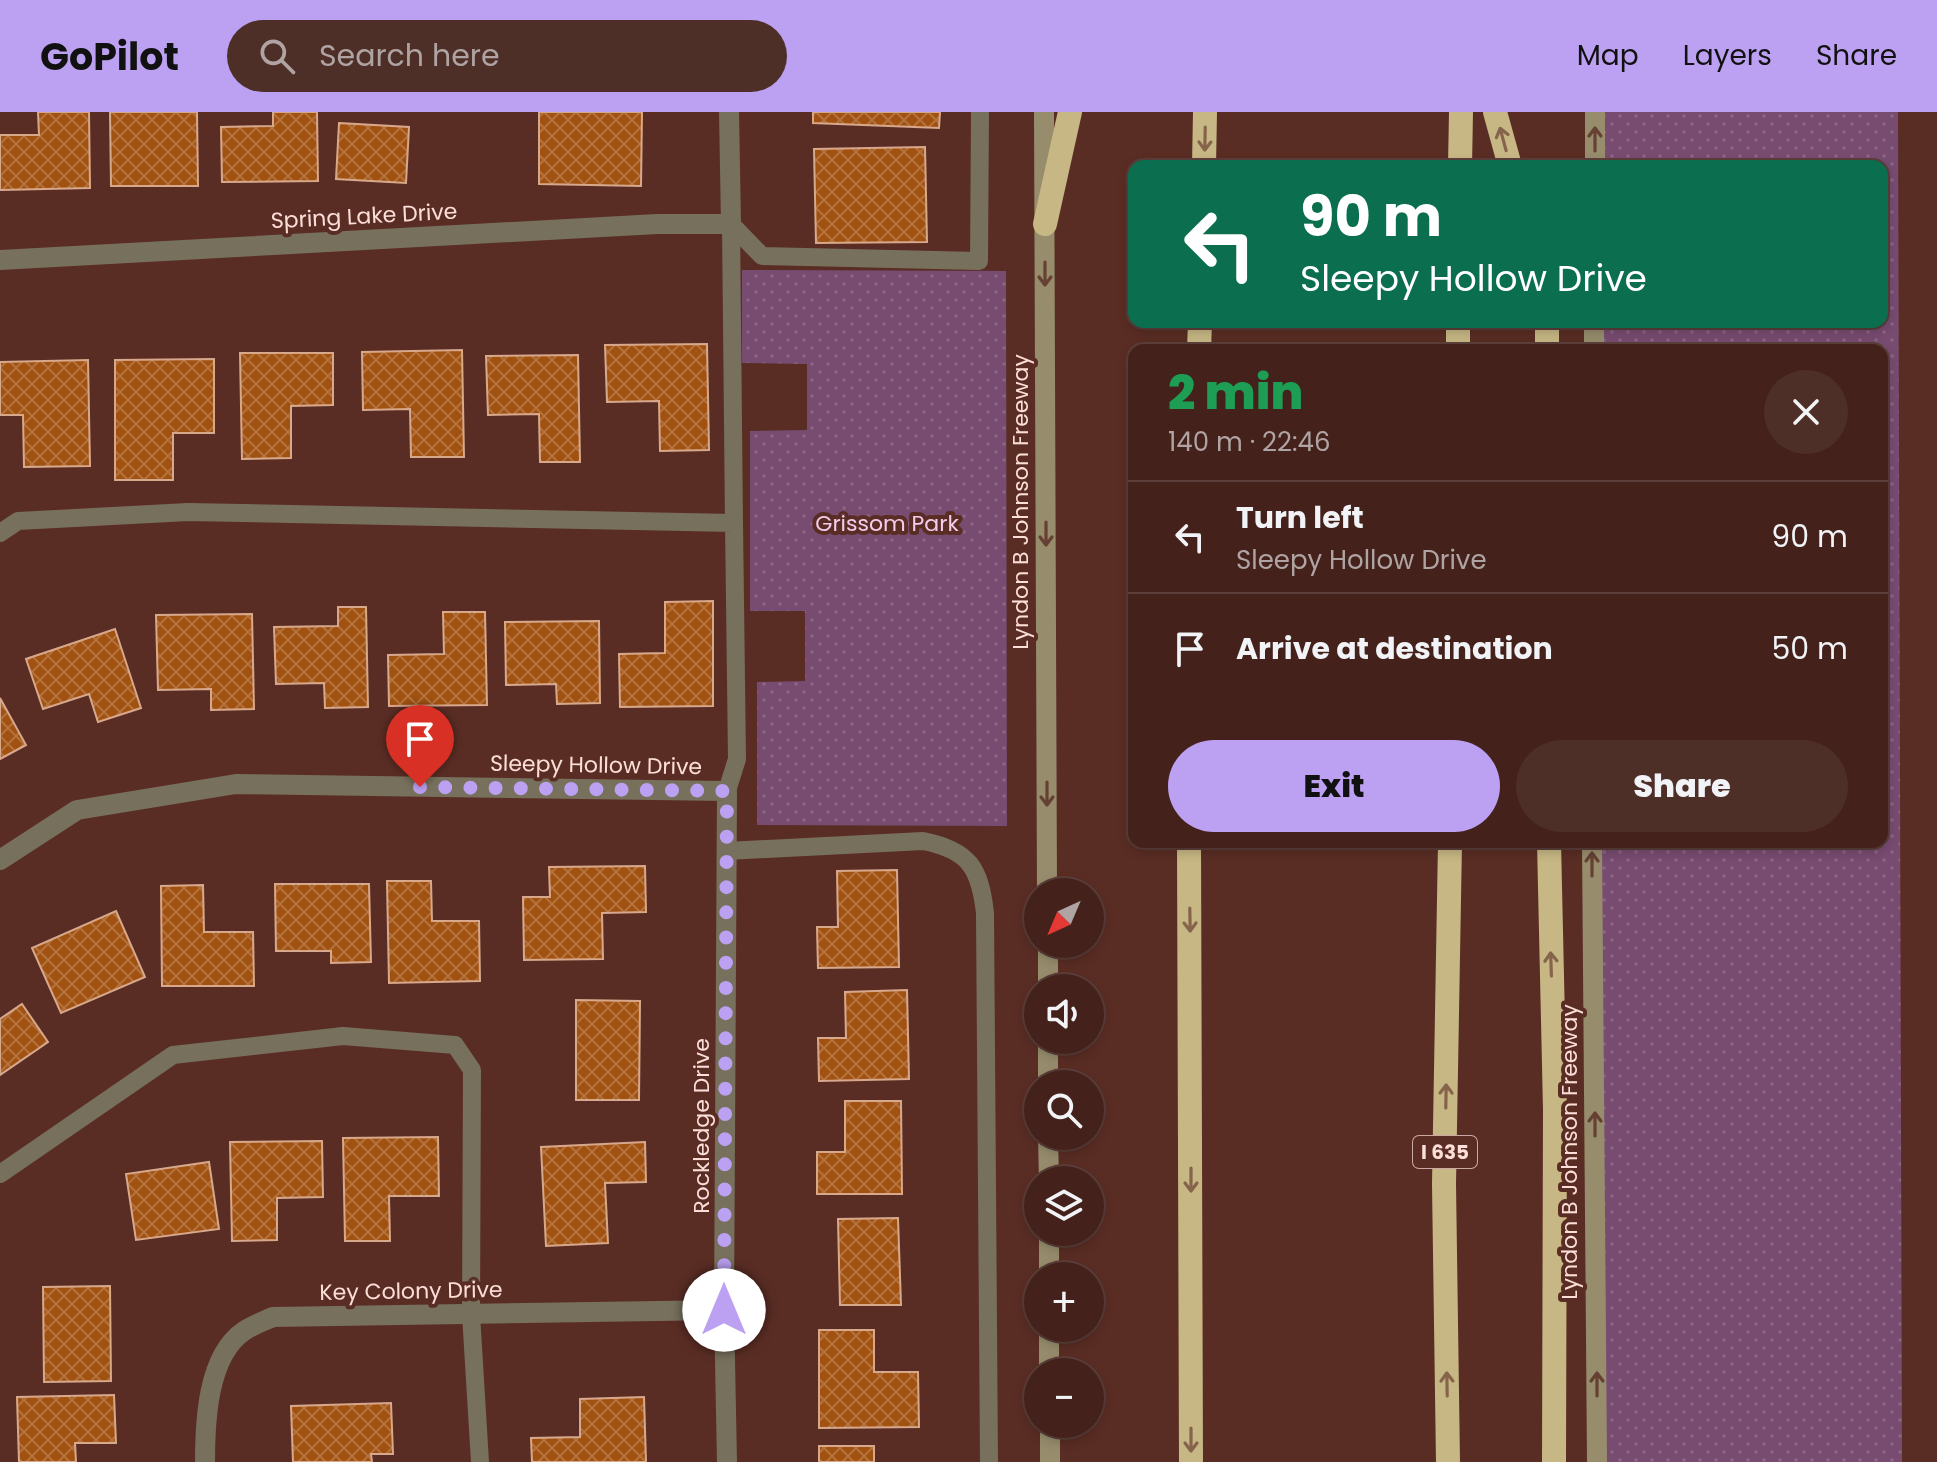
<!DOCTYPE html>
<html lang="en">
<head>
<meta charset="utf-8">
<style>
	:root { --surface:#44221b; --page:#4e2f28; --text:#f1f3f6; --muted:#afa4a3; --line:#5c3f3a; --accent:#bca0f2 }
	body { margin:0; font-family:Poppins,sans-serif; background:var(--page); color:var(--text); height:100vh; display:flex; flex-direction:column; font-size:30px; white-space:nowrap }
	* { box-sizing:border-box; margin:0 }
	p { font-size:26px; color:var(--muted) }
	.icon { flex:none; width:44px; height:44px; fill:none; stroke:currentColor; stroke-width:2; stroke-linecap:round; stroke-linejoin:round }
	.map { position:relative; flex:1; overflow:hidden }
	.drawer { position:absolute; left:1128px; top:232px; width:760px; height:504px; display:flex; flex-direction:column; background:var(--surface); border-radius:16px; box-shadow:0 4px 12px #0003,0 0 0 2px var(--line) }
	.drawer>* { flex:none }
	.guide { position:absolute; left:1128px; top:48px; width:760px; height:168px; border-radius:16px; box-shadow:0 4px 12px #0003,0 0 0 2px var(--line); background:#0b6e4f; color:#fff; overflow:hidden }
	.needle { width:52px; rotate:224deg }
	.tools { position:absolute; left:1024px; top:766px; display:grid; gap:16px }
	.tools a { display:grid; place-items:center; width:80px; height:80px; border-radius:50%; background:var(--surface); box-shadow:0 4px 12px #0003,0 0 0 2px var(--line); font-size:40px }
	.pin { position:absolute; display:grid; place-items:center; width:68px; height:68px; color:#fff; margin:-82px -34px; border-radius:50% 50% 50% 0; rotate:-45deg; box-shadow:0 0 8px #0007 }
	.pin .icon { rotate:45deg }
	.me { position:absolute; width:88px; margin:-44px; rotate:0deg; stroke-linejoin:round; filter:drop-shadow(0 0 6px #0008) }
	.turn { display:flex; align-items:center; gap:28px; height:168px; padding:0 40px; font-size:36px }
	.turn .icon { width:104px; height:104px; stroke-width:2.5 }
	.turn b { display:block; font-size:56px; line-height:68px }
	.round { display:grid; place-items:center; flex:none; width:84px; height:84px; border-radius:42px; background:var(--page) }
	.summary { display:flex; align-items:center; justify-content:space-between; height:136px; padding:0 40px }
	h1 { font-size:48px; font-weight:800; line-height:60px; color:#1e9e55 }
	.button { display:flex; gap:16px; margin-top:auto; padding:16px 40px }
	.button a { flex:1; height:92px; border-radius:48px; background:var(--accent); color:#111; font-size:32px; font-weight:800; line-height:92px; text-align:center }
	.button a+a { background:var(--page); color:var(--text) }
	ul { padding:0; list-style:none }
	li { display:flex; align-items:center; gap:24px; height:112px; padding:0 40px; border-top:2px solid var(--line) }
	li div { flex:1 }
	li b { display:block; font-size:30px }
	li em { font-style:normal }
	header { display:flex; align-items:center; gap:48px; box-sizing:border-box; height:112px; padding:0 40px; background:var(--accent); color:#111 }
	header strong { font-size:38px }
	nav { display:flex; gap:44px; margin-inline-start:auto; font-size:28px }
	.search { width:560px; height:72px; background:var(--page); display:flex; align-items:center; gap:20px; box-sizing:border-box; padding:0 28px; border-radius:44px; color:var(--muted); font-size:30px }
	.map>svg:first-child { display:block }
</style>
</head>
<body>
<header>
<strong>GoPilot</strong>
<div class="search"><svg class="icon" aria-label="search" viewBox="0 0 24 24"><circle cx="10" cy="10" r="6"/><path d="M15 15l6 6"/></svg>Search here</div>
<nav><a>Map</a><a>Layers</a><a>Share</a></nav>
</header>
<div class="map">
<svg width="1937" height="1350" viewBox="0 0 1937 1350">
	<defs>
		<pattern id="green-dots" width="8" height="8" patternUnits="userSpaceOnUse" patternTransform="scale(2)"><rect width="8" height="8" fill="#784b71"/><path d="M2 2h.1M6 6h.1" fill="none" stroke="#8c6484" stroke-width="1.8" stroke-linecap="round"/></pattern>
		<pattern id="building-cross-hatch" width="8" height="8" patternUnits="userSpaceOnUse" patternTransform="scale(2)"><rect width="8" height="8" fill="#a15110"/><path d="M0 0l8 8M0 8l8-8" fill="none" stroke="#b4723d"/></pattern>
	</defs>
	<rect width="100%" height="100%" fill="#5a2d24"/>
	<!-- green -->
	<g fill="url(#green-dots)">
		<path d="M1586 0H1898L1902 1350H1592L1589 730H1882V238H1587V210H1882V54H1586Z"/>
		<path d="M742 158 1006 159 1007 714 757 713V570L805 569V499H750V319L807 318V252L742 251Z"/>
	</g>
	<!-- building -->
	<g fill="url(#building-cross-hatch)" stroke="#d8a88c" stroke-width="2">
		<path d="M38 0H89L90 76 0 78V23H39Z"/>
		<path d="M110 0H197L198 74H111Z"/>
		<path d="M273 0H317L318 69 222 70 221 15 273 14Z"/>
		<path d="M539 0H642L641 74 539 72Z"/>
		<path d="M813 0H940L939 16 813 11Z"/>
		<path d="M339 11 409 15 406 71 336 67Z"/>
		<path d="M925 35 927 130 816 131 814 37Z"/>
		<path d="M707 232 709 338 660 339 659 289 607 290 605 233Z"/>
		<path d="M462 238 464 345H411L410 297 363 298 362 240Z"/>
		<path d="M240 241H333V293L291 294V346L242 347Z"/>
		<path d="M578 243 580 350H540L539 302 488 303 486 244Z"/>
		<path d="M214 247V321H173V368H115V248Z"/>
		<path d="M88 248 90 354 24 355 23 303H0V250Z"/>
		<path d="M713 489V594L620 595 619 542 665 541V490Z"/>
		<path d="M338 495H366L368 595 325 596 324 571 276 572 274 515 338 514Z"/>
		<path d="M443 500H485L487 593 389 594 388 543 444 542Z"/>
		<path d="M252 502 254 597 211 598V577L158 578 156 503Z"/>
		<path d="M599 509 600 591 557 592 556 572 506 573 505 510Z"/>
		<path d="M115 517 141 596 98 610 89 582 43 597 26 547Z"/>
		<path d="M0 586 26 633 0 647Z"/>
		<path d="M645 754 646 800 602 801 603 847 524 848 523 785H550L549 755Z"/>
		<path d="M897 758 899 855 818 856 817 815H838L837 759Z"/>
		<path d="M387 769H431L432 809H479L480 869 389 871Z"/>
		<path d="M275 772H369L371 850 331 851V839H276Z"/>
		<path d="M203 773 204 820H253L254 874H162L161 774Z"/>
		<path d="M116 799 145 865 61 901 32 836Z"/>
		<path d="M907 878 909 967 819 969 818 926H846L845 880Z"/>
		<path d="M576 888 640 889 639 988H576Z"/>
		<path d="M22 892 48 930 0 963V907Z"/>
		<path d="M845 989H901L902 1082H817V1040H845Z"/>
		<path d="M438 1025 439 1084H389L390 1129H345L343 1026Z"/>
		<path d="M322 1029 323 1085 277 1086V1128L232 1129 230 1030Z"/>
		<path d="M645 1030 646 1070 605 1071 608 1131 546 1134 541 1035Z"/>
		<path d="M209 1050 219 1117 136 1128 126 1062Z"/>
		<path d="M898 1106 901 1193H840L838 1107Z"/>
		<path d="M110 1174 111 1269 44 1270 43 1175Z"/>
		<path d="M819 1218H874V1260H918L919 1315 819 1316Z"/>
		<path d="M114 1283 116 1331H75L76 1350H19L17 1285Z"/>
		<path d="M644 1285 646 1350H532L531 1326 580 1325V1287Z"/>
		<path d="M391 1291 393 1342H371L372 1350H293L291 1294Z"/>
		<rect x="819" y="1334" width="55" height="16"/>
	</g>
	<g fill="none" stroke-linecap="round" stroke-linejoin="round">
		<!-- service -->
		<g stroke="#77705c" stroke-width="18">
			<path d="M731 112 762 144 979 149 980 0"/>
			<path d="M731 112 734 411"/>
			<path d="M0 421 18 409 188 400 734 411 737 647 727 679"/>
			<path d="M727 739 923 729C969 738 980 756 985 801L989 1350"/>
			<path d="M0 1062 173 943 343 924 455 933 472 958 471 1202 480 1350"/>
		</g>
		<!-- minor -->
		<g stroke="#77705c" stroke-width="20">
			<path d="M0 148 657 112H731L729 0"/>
			<path d="M0 748 77 698 236 672 727 679 724 1198 727 1350"/>
			<path d="M205 1350C205 1311 207 1244 244 1219 253 1213 264 1209 273 1205L724 1198"/>
		</g>
		<!-- secondary -->
		<g stroke="#978d6d" stroke-width="20">
			<path d="M1044 0 1047 780"/>
			<path d="M1595 54V0"/>
			<path d="M1594 238V210"/>
			<path d="M1592 730 1597 1350"/>
			<path d="M1048 832V876"/>
			<path d="M1048 928V972"/>
			<path d="M1048 1024 1049 1068"/>
			<path d="M1049 1120V1164"/>
			<path d="M1049 1216V1260"/>
			<path d="M1050 1312V1350"/>
		</g>
		<!-- motorway -->
		<g stroke="#c7b785" stroke-width="24">
			<path d="M1495 0 1510 54"/>
			<path d="M1204 54 1205 0"/>
			<path d="M1460 54 1461 0"/>
			<path d="M1045 112 1070 0"/>
			<path d="M1199 238 1200 210"/>
			<path d="M1458 238V210"/>
			<path d="M1547 238V210"/>
			<path d="M1189 730 1191 1350"/>
			<path d="M1549 730 1555 998 1554 1350"/>
			<path d="M1448 1350 1444 1072 1450 730"/>
		</g>
	</g>
	<!-- one-way arrows -->
	<defs><path id="oneway-shaft" d="M-6 0H5M1.5-3L5.5 0L1.5 3" fill="none" stroke-width="1.6" stroke-linecap="round" stroke-linejoin="round" transform="scale(2)"/></defs>
	<g stroke="#86644b">
		<use href="#oneway-shaft" transform="translate(1205 27) rotate(91)"/>
		<use href="#oneway-shaft" transform="translate(1503 27) rotate(-105)"/>
		<use href="#oneway-shaft" transform="translate(1190 808) rotate(89)"/>
		<use href="#oneway-shaft" transform="translate(1551 852) rotate(-92)"/>
		<use href="#oneway-shaft" transform="translate(1446 984) rotate(-89)"/>
		<use href="#oneway-shaft" transform="translate(1191 1068) rotate(90)"/>
		<use href="#oneway-shaft" transform="translate(1447 1272) rotate(-91)"/>
		<use href="#oneway-shaft" transform="translate(1191 1328) rotate(90)"/>
	</g>
	<g stroke="#664033">
		<use href="#oneway-shaft" transform="translate(1595 27) rotate(-90)"/>
		<use href="#oneway-shaft" transform="translate(1045 162) rotate(90)"/>
		<use href="#oneway-shaft" transform="translate(1046 422) rotate(90)"/>
		<use href="#oneway-shaft" transform="translate(1047 682) rotate(90)"/>
		<use href="#oneway-shaft" transform="translate(1592 752) rotate(-90)"/>
		<use href="#oneway-shaft" transform="translate(1595 1012) rotate(-90)"/>
		<use href="#oneway-shaft" transform="translate(1597 1272) rotate(-90)"/>
	</g>
	<g fill="none" stroke-linecap="round" stroke-linejoin="round">
		<!-- route -->
		<path stroke="#bca0f2" stroke-width="14" stroke-dasharray="0 25.2" d="M420 675 727 679 724 1198"/>
	</g>
	<g text-anchor="middle" dominant-baseline="central" stroke-width="8" stroke-linejoin="round" paint-order="stroke">
		<!-- shield labels -->
		<rect fill="#5a2d24" stroke="#cba9a2" stroke-width="2" x="1413" y="1024" width="64" height="32" rx="6"/>
		<g font-size="20" font-weight="bold" fill="#fcded8">
			<text x="1445" y="1040">I 635</text>
		</g>
		<!-- street labels -->
		<g font-size="22" fill="#fcded8" stroke="#5a2d24">
			<text transform="translate(364 104) rotate(-3)">Spring Lake Drive</text>
			<text transform="translate(1020 390) rotate(-90)">Lyndon B Johnson Freeway</text>
			<text transform="translate(596 653) rotate(1)">Sleepy Hollow Drive</text>
			<text transform="translate(701 1014) rotate(-90)">Rockledge Drive</text>
			<text transform="translate(1569 1040) rotate(-90)">Lyndon B Johnson Freeway</text>
			<text transform="translate(411 1179) rotate(-1)">Key Colony Drive</text>
		</g>
		<!-- park labels -->
		<g font-size="22" fill="#f3cbec" stroke="#5a2d24">
			<text x="887" y="411">Grissom Park</text>
		</g>
	</g>
</svg>
<div class="tools">
<a><svg class="needle" viewBox="-14 -14 28 28"><path d="M0-13l5 13h-10z" fill="#e53935"/><path d="M0 13l5-13h-10z" fill="#afa4a3"/></svg></a>
<a><svg class="icon" aria-label="sound" viewBox="0 0 24 24"><path d="M4 9h4l5-4v14l-5-4H4zM17 9q2 3 0 6"/></svg></a>
<a><svg class="icon" aria-label="search" viewBox="0 0 24 24"><circle cx="10" cy="10" r="6"/><path d="M15 15l6 6"/></svg></a>
<a><svg class="icon" aria-label="layers" viewBox="0 0 24 24"><path d="M12 4l9 5-9 5-9-5zM3 14l9 5 9-5"/></svg></a>
<a>+</a>
<a>−</a>
</div>
<div class="pin" style="left:420px;top:675px;background:#d93025"><svg class="icon" aria-label="arrive" viewBox="0 0 24 24"><path d="M6 21V4h12l-3 4 3 4H6"/></svg></div>
<svg class="me" style="left:724px;top:1198px" viewBox="-20 -20 40 40"><circle r="19" fill="#fff"/><path d="M0-13L10 11 0 6-10 11z" fill="#bca0f2"/></svg>
<div class="guide">
<div class="turn"><svg class="icon" aria-label="left" viewBox="0 0 24 24"><path d="M17 20v-9H6M10 6l-5 5 5 5"/></svg><div><b>90 m</b>Sleepy Hollow Drive</div></div>
</div>
<section class="drawer">
<div class="summary"><div><h1>2 min</h1><p>140 m · 22:46</p></div><a class="round"><svg class="icon" aria-label="close" viewBox="0 0 24 24"><path d="M6 6l12 12M18 6L6 18"/></svg></a></div>
<ul>
<li><svg class="icon" aria-label="left" viewBox="0 0 24 24"><path d="M17 20v-9H6M10 6l-5 5 5 5"/></svg><div><b>Turn left</b><p>Sleepy Hollow Drive</p></div><em>90 m</em></li>
<li><svg class="icon" aria-label="arrive" viewBox="0 0 24 24"><path d="M6 21V4h12l-3 4 3 4H6"/></svg><div><b>Arrive at destination</b></div><em>50 m</em></li>
</ul>
<div class="button"><a>Exit</a><a>Share</a></div>
</section>
</div>
</body>
</html>
